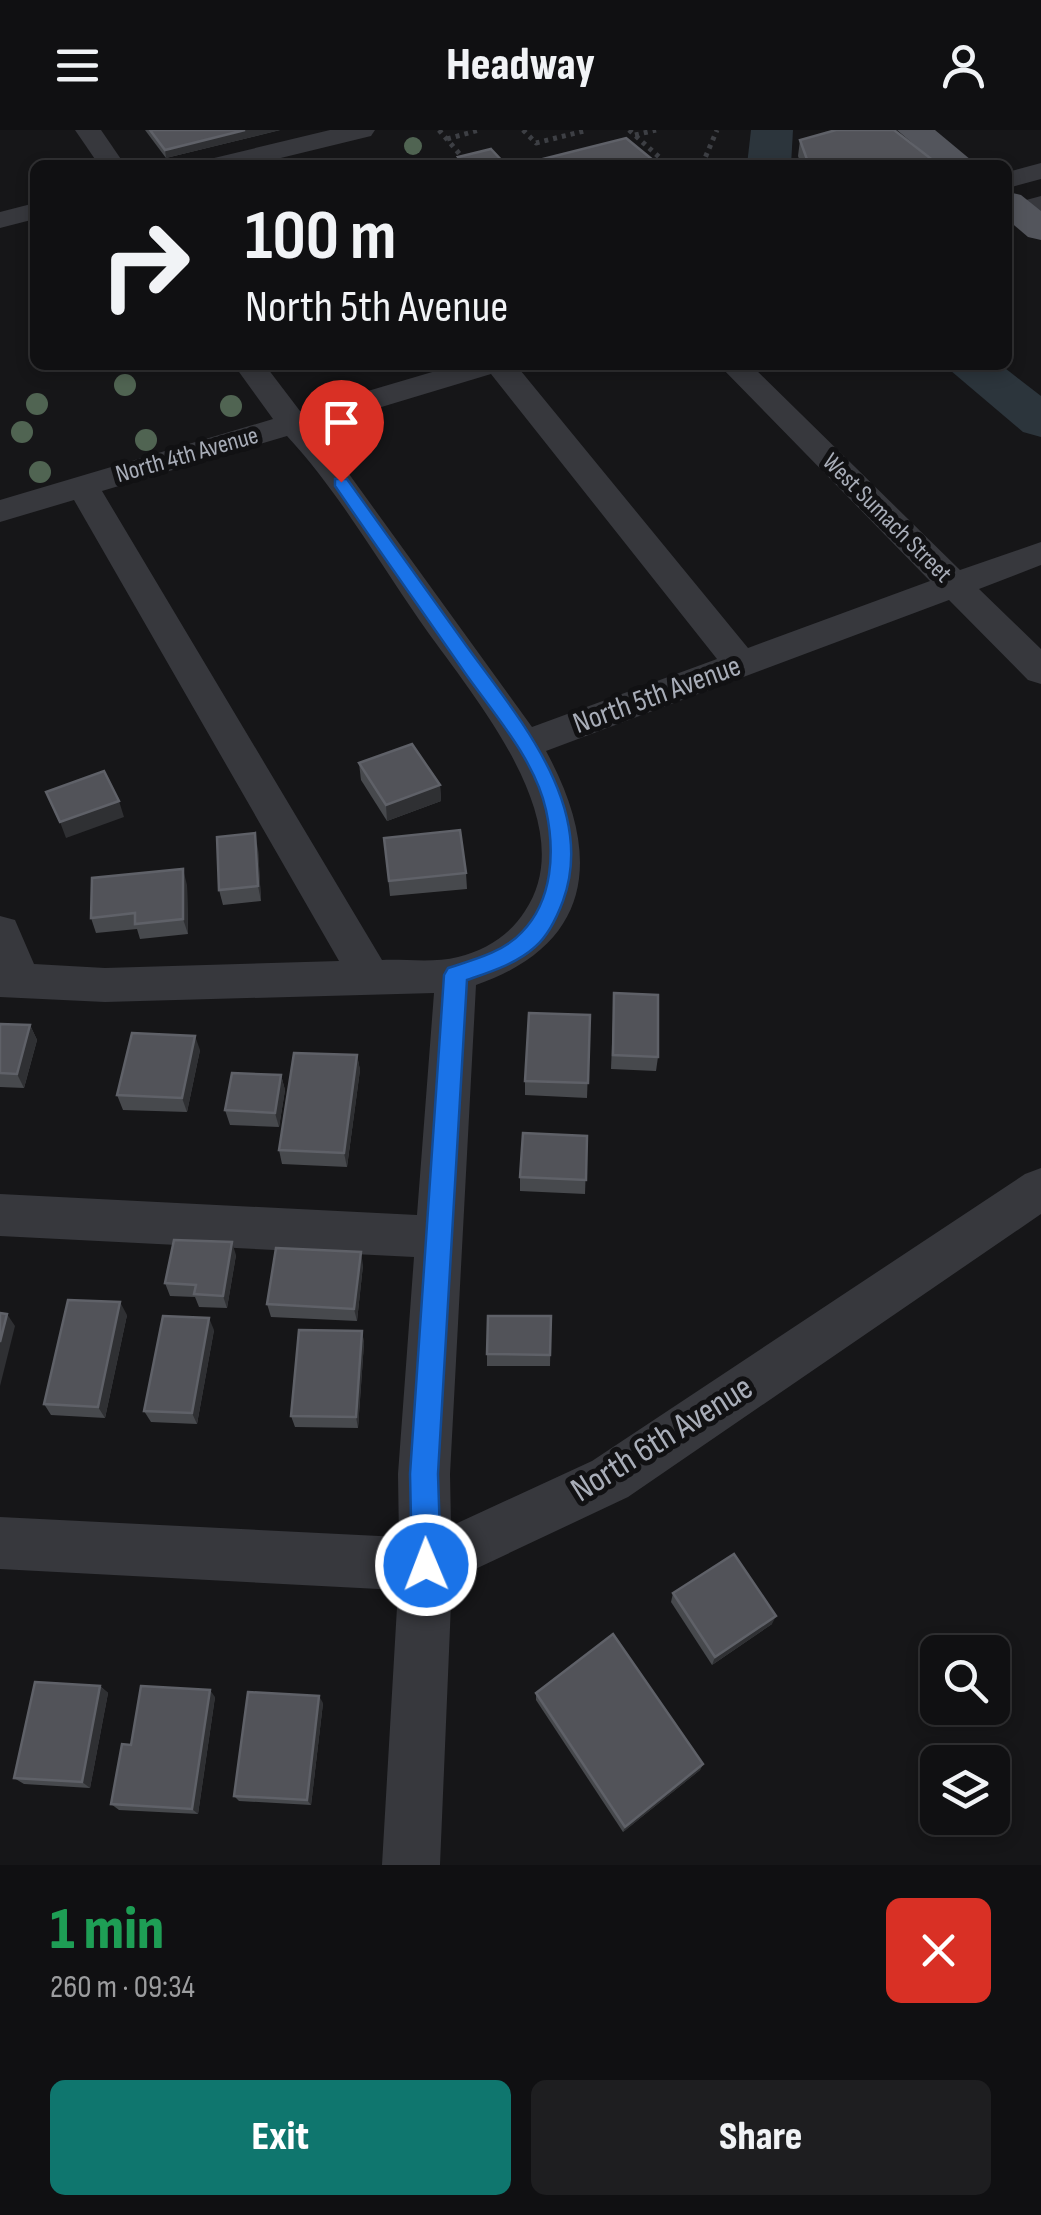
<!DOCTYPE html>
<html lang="en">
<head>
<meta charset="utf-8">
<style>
	:root { --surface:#101012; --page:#1e1e20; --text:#f1f3f6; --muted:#9c9d9f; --line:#303032; --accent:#0f766e }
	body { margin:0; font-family:"Sofia Sans Condensed",sans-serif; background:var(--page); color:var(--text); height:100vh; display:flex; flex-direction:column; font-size:38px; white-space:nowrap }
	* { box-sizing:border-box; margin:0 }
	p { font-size:32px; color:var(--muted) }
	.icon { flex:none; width:55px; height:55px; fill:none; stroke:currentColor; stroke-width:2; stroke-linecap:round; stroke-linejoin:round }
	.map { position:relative; height:1735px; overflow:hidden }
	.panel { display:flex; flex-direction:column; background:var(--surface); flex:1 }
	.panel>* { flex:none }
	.hud { position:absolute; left:30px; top:30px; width:982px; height:210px; border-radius:15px; box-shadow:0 5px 15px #0003,0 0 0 2px var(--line); background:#101012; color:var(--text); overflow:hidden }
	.controls { position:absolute; left:920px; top:1505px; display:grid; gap:20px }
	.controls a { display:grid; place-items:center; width:90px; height:90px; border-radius:15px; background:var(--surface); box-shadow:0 5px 15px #0003,0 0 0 2px var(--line); font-size:50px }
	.pin { position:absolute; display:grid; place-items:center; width:85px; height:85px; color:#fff; margin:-102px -42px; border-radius:50% 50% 50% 0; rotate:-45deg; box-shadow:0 0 10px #0007 }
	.pin .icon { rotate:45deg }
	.me { position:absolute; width:110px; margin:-55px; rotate:359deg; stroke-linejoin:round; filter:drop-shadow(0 0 8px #0008) }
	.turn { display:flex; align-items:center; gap:35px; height:210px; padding:0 50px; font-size:45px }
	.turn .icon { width:130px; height:130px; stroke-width:2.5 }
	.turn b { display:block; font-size:70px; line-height:85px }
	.round { display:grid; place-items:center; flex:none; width:105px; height:105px; border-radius:15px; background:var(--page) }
	.head { display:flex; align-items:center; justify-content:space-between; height:170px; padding:0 50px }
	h1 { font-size:60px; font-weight:800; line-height:75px; color:#1e9e55 }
	.primary-button { display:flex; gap:20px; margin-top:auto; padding:20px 50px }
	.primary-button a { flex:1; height:115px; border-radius:15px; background:var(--accent); color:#fff; font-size:40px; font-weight:800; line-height:115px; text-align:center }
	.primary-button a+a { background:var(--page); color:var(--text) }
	header { display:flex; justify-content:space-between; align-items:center; height:130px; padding:0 50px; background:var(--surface); font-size:45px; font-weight:800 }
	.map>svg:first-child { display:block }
</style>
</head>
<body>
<header><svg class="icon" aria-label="menu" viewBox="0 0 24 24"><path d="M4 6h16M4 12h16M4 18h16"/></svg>Headway<svg class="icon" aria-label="person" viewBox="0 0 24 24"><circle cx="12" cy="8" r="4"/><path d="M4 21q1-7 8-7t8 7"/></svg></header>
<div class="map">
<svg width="1041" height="1735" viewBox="0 0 1041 1735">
	<rect width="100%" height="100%" fill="#161618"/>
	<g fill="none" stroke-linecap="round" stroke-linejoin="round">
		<!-- river -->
		<g fill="#2c353c" fill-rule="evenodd">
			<path d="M751 0H793L791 35H747Z"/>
			<path d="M944 235H1001L1041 266V307L1023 302Z"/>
		</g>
		<!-- path -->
		<g stroke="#3d3f44" stroke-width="5" stroke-dasharray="4 5" stroke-linecap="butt">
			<path d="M439 0 469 35"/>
			<path d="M523 0 536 13 588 0"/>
			<path d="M629 0 668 35"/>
			<path d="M635 5 656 0"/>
			<path d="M447 9 479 0"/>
			<path d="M702 35 717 0"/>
		</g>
		<!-- minor -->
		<g fill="#37383d" fill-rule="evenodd">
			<path d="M75 0H101L125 35H99Z"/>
			<path d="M330 0H375L371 6 252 35H206L210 29Z"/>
			<path d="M1041 33V49L1008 58V42Z"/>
			<path d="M1041 66V82L1008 91V75Z"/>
			<path d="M35 73V89L0 98V82Z"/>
			<path d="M234 235H265L300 281 456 235H516L748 518 930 451 719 235H751L960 440 1041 412V435L979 459 1041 519V554L1028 550 949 470 546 621C601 722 597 813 476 855L450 1344 451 1396 592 1331 1025 1044 1041 1038V1084L628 1367 452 1450 440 1735H382L398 1460 0 1439V1387L399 1407 398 1344 414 1127 0 1106V1064L417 1085 434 863 105 872 0 867V786L15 790 34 834 105 838 339 831 74 370 0 392V370L273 289ZM491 244 717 529 532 597 315 297ZM287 306C338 361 377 429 420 491 469 562 585 692 525 781 510 805 486 820 458 827 435 833 406 829 382 830L102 361Z"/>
		</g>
		<!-- major -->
		<g fill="#53555c" fill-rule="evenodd">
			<path d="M897 0H935L977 35H938Z"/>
			<path d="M1008 62 1021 65 1041 81V110L1028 107 1008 90Z"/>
		</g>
	</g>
	<!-- trees -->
	<g fill="#506452">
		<circle cx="413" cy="16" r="9"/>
		<circle cx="125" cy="255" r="11"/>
		<circle cx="37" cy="274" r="11"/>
		<circle cx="231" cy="276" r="11"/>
		<circle cx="22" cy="302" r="11"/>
		<circle cx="146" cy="310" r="11"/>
		<circle cx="40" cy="342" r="11"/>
	</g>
	<!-- wall -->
	<g fill="#47494d">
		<path d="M145 0H280L166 28Z"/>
		<path d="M800 10 939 35H801L798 26Z"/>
		<path d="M359 633 440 655 441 671 387 691 361 650Z"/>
		<path d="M384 708 466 743 467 759 390 766Z"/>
		<path d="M258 719 261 771 223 775 219 760Z"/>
		<path d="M187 755 188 804 140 809 137 799 96 803 91 788Z"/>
		<path d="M614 863 658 927 656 941 611 939Z"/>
		<path d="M590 885 587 968 525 965V951Z"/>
		<path d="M0 894 30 895 37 910 24 958 0 957Z"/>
		<path d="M200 920 187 982 123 980 117 965Z"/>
		<path d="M357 925 360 940 347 1037 282 1034 279 1020Z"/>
		<path d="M281 945 285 960 279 997 230 995 225 980Z"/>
		<path d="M587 1006 585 1064 520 1061V1047Z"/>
		<path d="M236 1125 227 1178 199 1177 195 1167 170 1166 165 1153Z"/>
		<path d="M363 1135 357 1191 271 1187 267 1174Z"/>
		<path d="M127 1185 105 1288 51 1285 44 1274Z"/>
		<path d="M551 1186 550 1236H487V1224Z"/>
		<path d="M214 1200 197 1294 151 1292 144 1281Z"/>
		<path d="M362 1201 364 1213 358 1298 295 1297 291 1286Z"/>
		<path d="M673 1463 772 1494 712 1535 671 1472Z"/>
		<path d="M100 1556 108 1563 90 1658 24 1654 14 1648Z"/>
		<path d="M536 1563 703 1634 700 1640 623 1702 536 1570Z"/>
		<path d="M215 1567 198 1684 119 1680 111 1674 131 1615Z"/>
		<path d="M323 1573 311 1675 239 1671 234 1666Z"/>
	</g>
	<!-- shaded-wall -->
	<g fill="#2f3033">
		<path d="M245 0H280L166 28 165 20Z"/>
		<path d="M440 655 441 671 387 691 386 675Z"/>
		<path d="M119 671 124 687 66 708 60 692Z"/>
		<path d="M255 703 258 719 261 771 258 756Z"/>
		<path d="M183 739 187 755 188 804 183 789Z"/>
		<path d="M30 895 37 910 24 958 17 944Z"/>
		<path d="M195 906 200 920 187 982 182 968Z"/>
		<path d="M357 925 360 940 347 1037 344 1023Z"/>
		<path d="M281 945 285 960 279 997 275 983Z"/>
		<path d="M232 1112 236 1125 227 1178 223 1166Z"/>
		<path d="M361 1122 363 1135 357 1191 354 1179Z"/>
		<path d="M120 1172 127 1185 105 1288 98 1277Z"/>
		<path d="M7 1184 15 1196 0 1256V1212Z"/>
		<path d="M209 1188 214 1200 197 1294 192 1283Z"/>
		<path d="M362 1201 364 1213 358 1298 356 1287Z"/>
		<path d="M776 1486 772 1494 712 1535 715 1527Z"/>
		<path d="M100 1556 108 1563 90 1658 82 1652Z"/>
		<path d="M210 1560 215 1567 198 1684 192 1679Z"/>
		<path d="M319 1566 323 1573 311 1675 307 1670Z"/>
		<path d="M703 1634 700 1640 623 1702 625 1697Z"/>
	</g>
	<!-- building -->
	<g fill="#525359" stroke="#5f6168" stroke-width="2.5">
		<path d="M150 0H245L165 20Z"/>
		<path d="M836 0H894L939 35H809L800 10Z"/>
		<path d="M626 8 659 35H519Z"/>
		<path d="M491 19 506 35H450L462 32 458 27Z"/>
		<path d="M412 614 440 655 386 675 359 633Z"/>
		<path d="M104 641 119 671 60 692 46 662Z"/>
		<path d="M460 700 466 743 389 751 384 708Z"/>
		<path d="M255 703 258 756 219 760 217 707Z"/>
		<path d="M183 739V789L135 794V783L91 788 92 748Z"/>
		<path d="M614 863 658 865V927L613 925Z"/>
		<path d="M529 883 590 885 588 953 525 951Z"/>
		<path d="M0 894 30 895 17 944 0 943Z"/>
		<path d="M132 903 195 906 182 968 117 965Z"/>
		<path d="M294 923 357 925 344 1023 279 1020Z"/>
		<path d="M232 943 281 945 275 983 225 980Z"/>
		<path d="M523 1003 587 1006 586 1050 520 1047Z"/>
		<path d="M174 1110 232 1112 223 1166 194 1164 196 1155 165 1153Z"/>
		<path d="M276 1118 361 1122 354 1179 267 1174Z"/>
		<path d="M68 1170 120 1172 98 1277 44 1274Z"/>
		<path d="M0 1183 7 1184 0 1212Z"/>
		<path d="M163 1186 209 1188 192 1283 144 1281Z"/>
		<path d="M488 1186H551L550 1225 487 1224Z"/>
		<path d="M299 1200 362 1201 356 1287 291 1286Z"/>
		<path d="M734 1424 776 1486 715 1527 673 1463Z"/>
		<path d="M613 1504 703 1634 625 1697 536 1563Z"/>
		<path d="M35 1552 100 1556 82 1652 14 1648Z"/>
		<path d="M141 1556 210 1560 192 1679 111 1674 122 1614 131 1615Z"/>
		<path d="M248 1562 319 1566 307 1670 234 1666Z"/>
	</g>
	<!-- route -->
	<path fill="#1a73e8" stroke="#114b97" stroke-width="2.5" d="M335 349H347C386 403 424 457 463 511 515 584 598 675 563 771 557 787 548 806 535 817 516 834 490 842 467 850L438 1344 441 1435 436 1445 426 1449 416 1445 412 1435 410 1344 444 845 448 838C473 830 504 822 522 802 553 770 555 721 546 680 535 630 494 584 465 543 422 481 378 419 335 356Z"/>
	<g text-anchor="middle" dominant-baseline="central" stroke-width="10" stroke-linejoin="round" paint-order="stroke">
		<!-- far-street labels -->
		<g font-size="25" fill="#a8adb8" stroke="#111113">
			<text transform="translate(187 325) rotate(-16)">North 4th Avenue</text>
			<text transform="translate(887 388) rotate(45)">West Sumach Street</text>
		</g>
		<!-- street labels -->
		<g font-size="30" fill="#a8adb8" stroke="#111113">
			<text transform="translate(657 565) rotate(-20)">North 5th Avenue</text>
		</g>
		<!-- near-street labels -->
		<g font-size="35" fill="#a8adb8" stroke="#111113">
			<text transform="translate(662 1309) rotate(-32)">North 6th Avenue</text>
		</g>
	</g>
</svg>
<div class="controls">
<a><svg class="icon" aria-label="search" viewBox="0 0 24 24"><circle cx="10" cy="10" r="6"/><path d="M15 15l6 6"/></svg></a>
<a><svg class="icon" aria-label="layers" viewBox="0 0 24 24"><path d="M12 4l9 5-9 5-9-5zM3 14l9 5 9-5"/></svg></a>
</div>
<div class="pin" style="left:341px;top:352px;background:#d93025"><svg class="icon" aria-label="arrive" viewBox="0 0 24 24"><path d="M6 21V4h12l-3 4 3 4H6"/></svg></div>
<svg class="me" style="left:426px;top:1435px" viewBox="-20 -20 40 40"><circle r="17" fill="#1a73e8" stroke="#fff" stroke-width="3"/><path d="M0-11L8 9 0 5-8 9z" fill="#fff"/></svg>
<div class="hud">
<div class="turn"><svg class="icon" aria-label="right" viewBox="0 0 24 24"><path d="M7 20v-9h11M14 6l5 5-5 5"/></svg><div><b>100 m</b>North 5th Avenue</div></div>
</div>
</div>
<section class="panel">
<div class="head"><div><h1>1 min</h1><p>260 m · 09:34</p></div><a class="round" style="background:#d93025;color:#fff"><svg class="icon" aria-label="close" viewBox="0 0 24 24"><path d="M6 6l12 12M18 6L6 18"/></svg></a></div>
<div class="primary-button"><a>Exit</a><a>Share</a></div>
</section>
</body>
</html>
